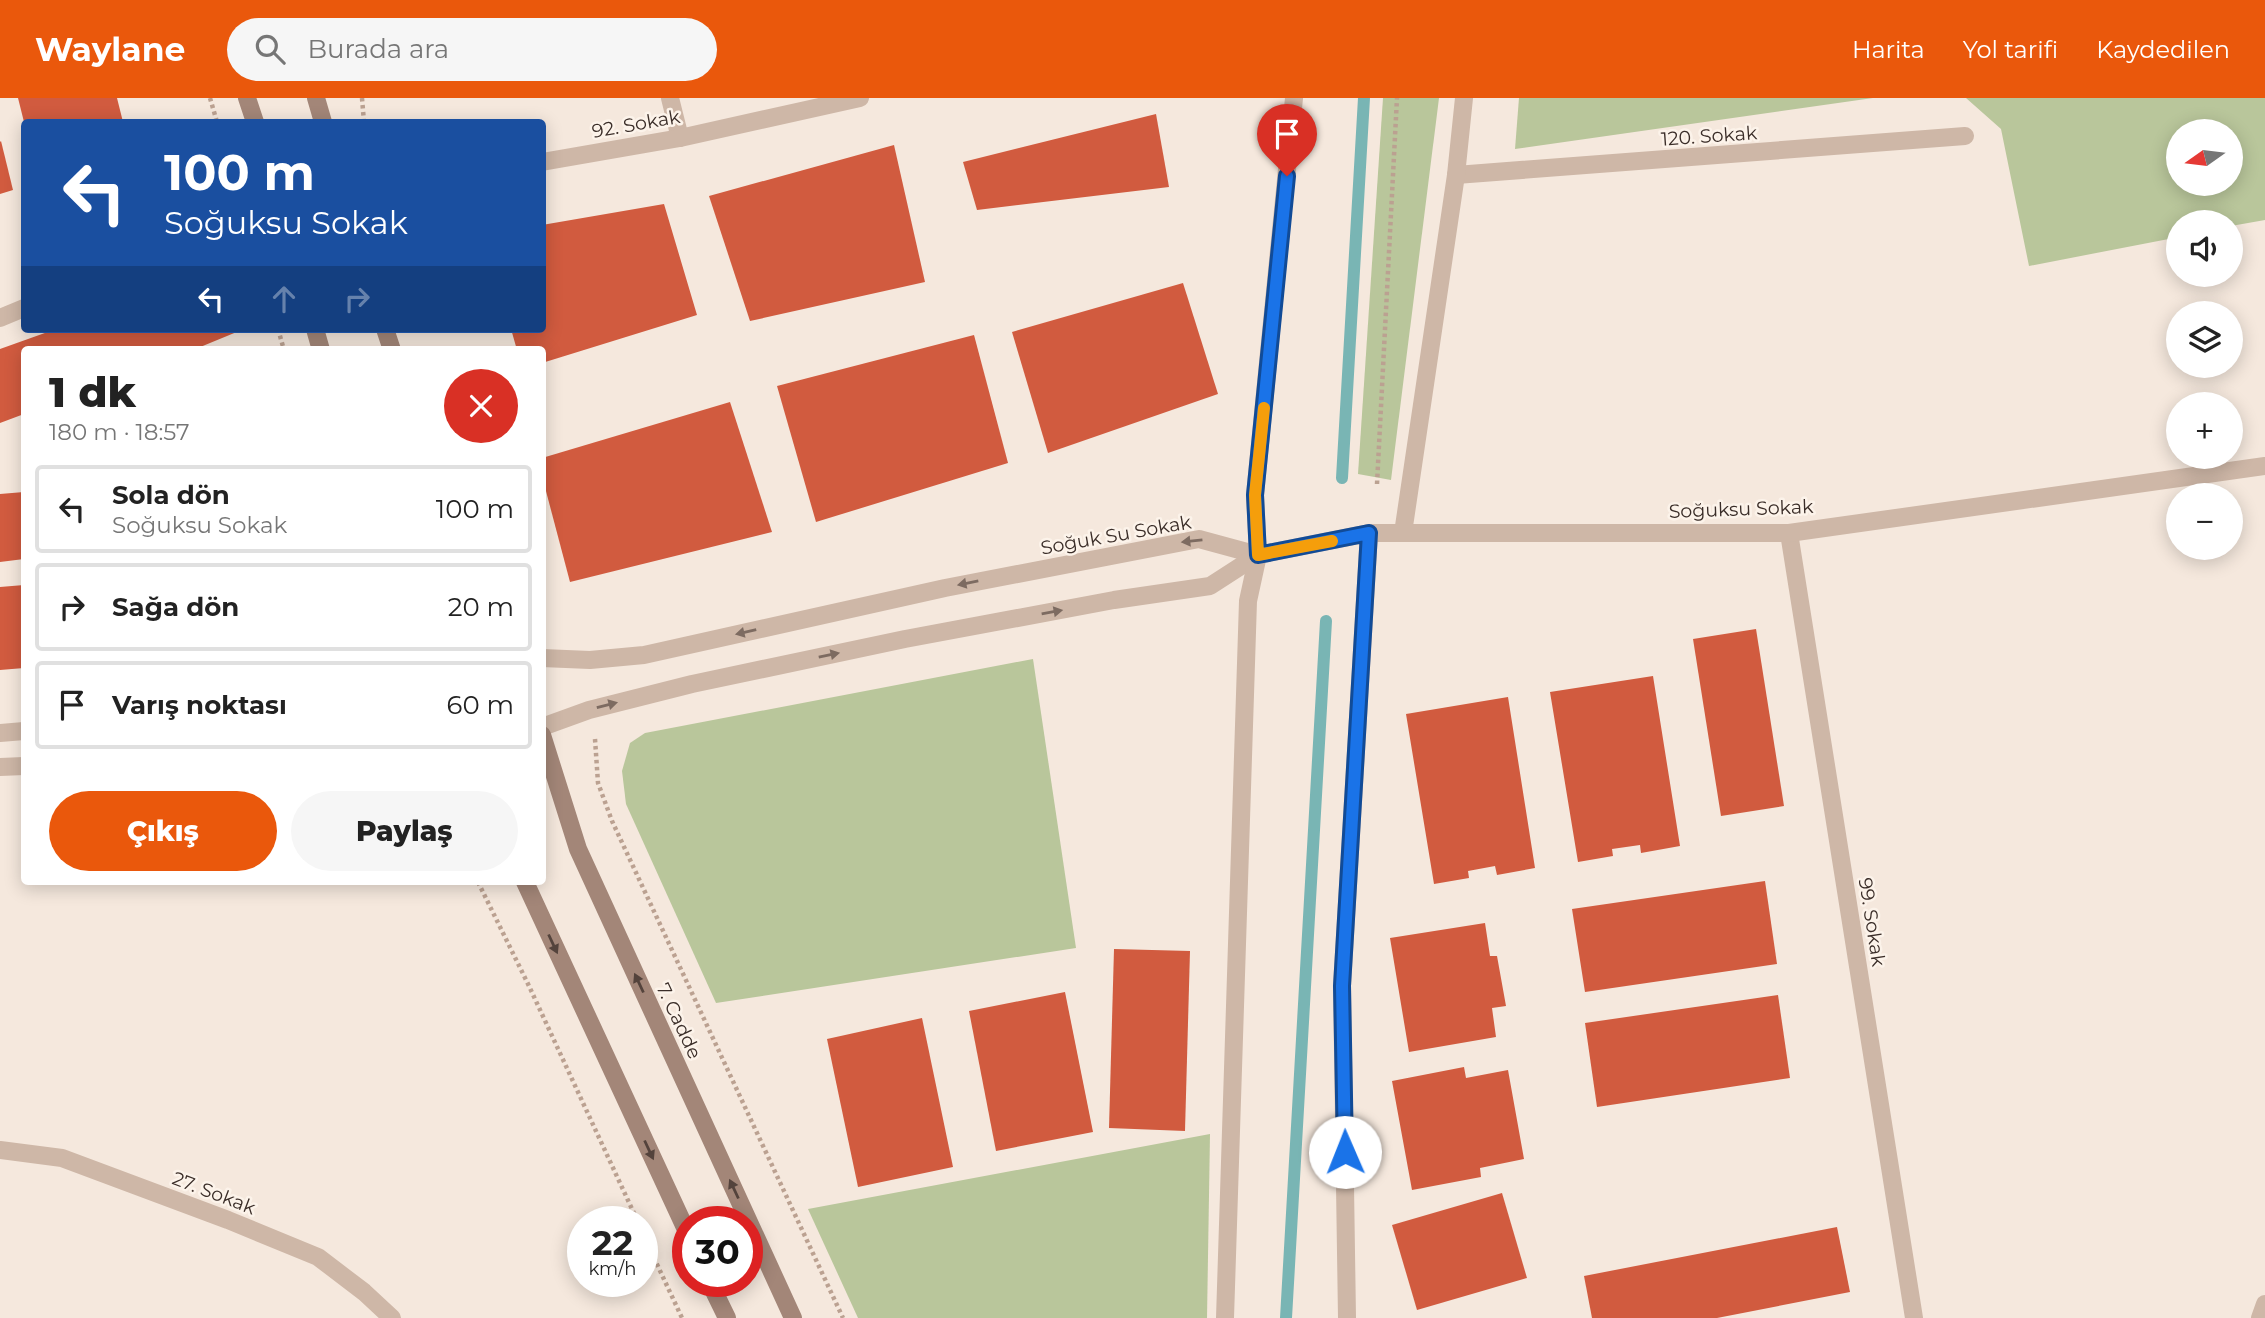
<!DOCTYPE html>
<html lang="tr">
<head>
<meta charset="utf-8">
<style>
	:root { --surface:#fff; --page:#f6f6f6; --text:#222; --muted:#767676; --line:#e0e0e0; --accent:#ea580c }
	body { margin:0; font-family:Montserrat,sans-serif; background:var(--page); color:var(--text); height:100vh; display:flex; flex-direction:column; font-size:26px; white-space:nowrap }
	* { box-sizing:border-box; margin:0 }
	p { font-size:23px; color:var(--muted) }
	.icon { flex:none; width:38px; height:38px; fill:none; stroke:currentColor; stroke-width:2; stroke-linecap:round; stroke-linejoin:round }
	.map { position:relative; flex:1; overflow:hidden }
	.panel { position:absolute; left:21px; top:248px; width:525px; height:539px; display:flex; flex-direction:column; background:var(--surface); border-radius:7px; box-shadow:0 4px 18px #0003 }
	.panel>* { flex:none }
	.top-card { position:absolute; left:21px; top:21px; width:525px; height:214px; border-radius:7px; box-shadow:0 4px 18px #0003; background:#1a4fa0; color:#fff; overflow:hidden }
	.needle { width:46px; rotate:256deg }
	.tools { position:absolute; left:2166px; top:21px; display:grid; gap:14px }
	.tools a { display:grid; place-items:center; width:77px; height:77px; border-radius:50%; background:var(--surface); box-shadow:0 4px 18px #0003; font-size:35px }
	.speed { position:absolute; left:567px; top:1108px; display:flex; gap:14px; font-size:35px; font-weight:700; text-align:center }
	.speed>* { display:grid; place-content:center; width:91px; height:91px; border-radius:50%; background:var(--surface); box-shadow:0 4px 18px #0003; line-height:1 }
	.speed small { font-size:18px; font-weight:400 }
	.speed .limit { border:10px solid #d22; background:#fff; color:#111 }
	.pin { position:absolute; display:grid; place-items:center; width:60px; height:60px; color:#fff; margin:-72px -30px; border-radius:50% 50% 50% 0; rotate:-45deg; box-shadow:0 0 7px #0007 }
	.pin .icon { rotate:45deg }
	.me { position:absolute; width:77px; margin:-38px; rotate:359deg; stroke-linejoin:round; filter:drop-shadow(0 0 5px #0008) }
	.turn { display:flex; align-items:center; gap:24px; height:147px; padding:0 28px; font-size:32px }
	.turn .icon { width:91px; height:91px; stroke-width:2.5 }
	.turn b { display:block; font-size:49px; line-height:60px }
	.lanes { display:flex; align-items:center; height:66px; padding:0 28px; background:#0003; justify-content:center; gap:35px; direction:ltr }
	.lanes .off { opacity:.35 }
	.round { display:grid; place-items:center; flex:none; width:74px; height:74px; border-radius:37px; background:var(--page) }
	.summary { display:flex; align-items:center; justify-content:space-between; height:119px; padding:0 28px }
	h1 { font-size:42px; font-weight:800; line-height:52px }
	.primary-button { display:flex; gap:14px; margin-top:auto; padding:14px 28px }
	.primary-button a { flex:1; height:80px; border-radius:42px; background:var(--accent); color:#fff; font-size:28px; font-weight:800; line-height:80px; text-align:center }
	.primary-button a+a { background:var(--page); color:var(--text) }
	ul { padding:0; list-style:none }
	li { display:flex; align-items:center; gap:21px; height:88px; margin:0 14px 10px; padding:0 14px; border:4px solid var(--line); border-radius:7px }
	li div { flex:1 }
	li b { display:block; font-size:26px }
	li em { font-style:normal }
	header { display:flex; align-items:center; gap:42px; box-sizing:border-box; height:98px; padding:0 35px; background:var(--accent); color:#fff }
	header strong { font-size:33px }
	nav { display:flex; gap:38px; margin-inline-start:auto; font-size:24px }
	.search { width:490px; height:63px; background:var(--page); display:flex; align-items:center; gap:18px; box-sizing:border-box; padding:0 24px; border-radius:38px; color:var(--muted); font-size:26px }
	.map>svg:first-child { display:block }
</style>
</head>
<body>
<header>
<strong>Waylane</strong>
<div class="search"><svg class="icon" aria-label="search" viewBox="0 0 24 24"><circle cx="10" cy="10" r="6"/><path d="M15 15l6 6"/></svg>Burada ara</div>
<nav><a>Harita</a><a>Yol tarifi</a><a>Kaydedilen</a></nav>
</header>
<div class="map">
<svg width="2265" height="1220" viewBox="0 0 2265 1220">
	<rect width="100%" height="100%" fill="#f5e8dd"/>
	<!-- green -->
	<g fill="#b9c69b" fill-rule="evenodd">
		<path d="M1383 0H1439L1391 382 1358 376Z"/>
		<path d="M1519 0H1873L1515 51Z"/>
		<path d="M1966 0H2265V122L2231 128V124H2179V139L2029 168 2001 31ZM2231 33V86H2179V33Z"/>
		<path d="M1033 561 1076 850 716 905 626 706 622 673 630 645 645 635Z"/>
		<path d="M1210 1036 1207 1220H858L808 1111Z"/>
	</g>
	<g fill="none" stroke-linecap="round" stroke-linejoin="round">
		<!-- stream -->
		<g stroke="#79b5b4" stroke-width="12">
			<path d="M1342 380 1364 0"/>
			<path d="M1286 1220 1326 523"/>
		</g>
	</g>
	<!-- building -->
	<g fill="#d15b3f">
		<path d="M18 0H117L123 24H24Z"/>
		<path d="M1156 16 1169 89 977 112 963 64Z"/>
		<path d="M1 43 13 92 0 96V44Z"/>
		<path d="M894 47 925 184 750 223 709 98Z"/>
		<path d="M664 106 697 217 542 265V252H517L511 231H542V127Z"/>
		<path d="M1183 185 1218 296 1048 355 1012 234Z"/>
		<path d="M56 231H244L193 252H24V316L0 325V251Z"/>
		<path d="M974 237 1008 365 816 424 777 288Z"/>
		<path d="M730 304 772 434 570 484 542 378V360Z"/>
		<path d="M24 394V461L0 464V396Z"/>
		<path d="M24 487V570L0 572V489Z"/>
		<path d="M1756 531 1784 708 1721 718 1693 541Z"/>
		<path d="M1653 578 1680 748 1641 755 1640 747 1612 751 1613 758 1578 764 1550 594Z"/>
		<path d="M1508 599 1535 770 1497 777 1495 768 1468 773 1469 780 1434 786 1406 616Z"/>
		<path d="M1765 783 1777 866 1585 894 1572 811Z"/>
		<path d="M1485 825 1490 858H1497L1506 908 1492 910 1496 939 1409 954 1390 840Z"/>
		<path d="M1114 851 1190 853 1185 1033 1109 1030Z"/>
		<path d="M1065 894 1093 1034 996 1053 969 913Z"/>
		<path d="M1778 897 1790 980 1597 1009 1585 925Z"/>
		<path d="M922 920 953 1069 858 1089 827 941Z"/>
		<path d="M1464 969 1466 980 1508 972 1524 1061 1480 1070 1481 1079 1412 1092 1392 983Z"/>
		<path d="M1502 1095 1527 1180 1417 1212 1392 1127Z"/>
		<path d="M1837 1129 1850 1194 1717 1220H1592L1584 1178Z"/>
	</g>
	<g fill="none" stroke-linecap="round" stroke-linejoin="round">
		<!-- path -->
		<g stroke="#bba191" stroke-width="4.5" stroke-dasharray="3.5 3.5" stroke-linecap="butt">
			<path d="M210 0 217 24"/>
			<path d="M362 0 364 24"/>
			<path d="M278 231 284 252"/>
			<path d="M1377 386 1397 0"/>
			<path d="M595 641 598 685 612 723 843 1220"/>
			<path d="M478 784 529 888 638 1124"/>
			<path d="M642 1134 682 1220"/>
		</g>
		<!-- lane -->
		<path stroke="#ceb7a7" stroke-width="18" d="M1258 457 1255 397 1294 0"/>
		<!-- street -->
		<g stroke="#ceb7a7" stroke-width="18">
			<path d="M670 0 680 40"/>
			<path d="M542 64 680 40 860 0"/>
			<path d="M1456 77 1965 38"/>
			<path d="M0 220 24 210"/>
			<path d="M1403 435 1456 77 1464 0"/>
			<path d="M1789 435 1914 1220"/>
			<path d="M542 560 590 562 644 557 945 490 1199 441 1258 457"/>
			<path d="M542 629 589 612 692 586 905 541 1114 502 1210 488 1258 457 1369 435H1789L2265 368"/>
			<path d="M0 635 24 633"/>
			<path d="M0 669 24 668"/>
			<path d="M0 1052 62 1060 228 1122 318 1159 364 1194 392 1220"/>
			<path d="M1225 1220 1248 503 1258 457"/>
			<path d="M1347 1220 1342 888 1369 435"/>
			<path d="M2260 1220 2265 1206"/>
		</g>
		<!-- secondary -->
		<g stroke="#a38678" stroke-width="18">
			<path d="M247 0 255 24"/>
			<path d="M316 0 323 24"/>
			<path d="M315 231 321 252"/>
			<path d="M385 231 392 252"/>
			<path d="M542 637 578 751 793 1220"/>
			<path d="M525 784 688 1136"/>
			<path d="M709 1183 727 1220"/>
		</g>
	</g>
	<!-- one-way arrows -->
	<defs><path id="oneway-solid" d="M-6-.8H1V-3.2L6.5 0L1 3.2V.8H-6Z" transform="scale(1.75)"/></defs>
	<g fill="#7d6b61">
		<use href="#oneway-solid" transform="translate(1192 443) rotate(174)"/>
		<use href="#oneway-solid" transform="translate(968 485) rotate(169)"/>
		<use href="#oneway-solid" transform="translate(1052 514) rotate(-10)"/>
		<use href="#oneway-solid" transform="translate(746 534) rotate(167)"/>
		<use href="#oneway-solid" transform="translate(829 557) rotate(-12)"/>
		<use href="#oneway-solid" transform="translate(607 607) rotate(-14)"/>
	</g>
	<g fill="#54433c">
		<use href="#oneway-solid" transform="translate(553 846) rotate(65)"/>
		<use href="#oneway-solid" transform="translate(639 885) rotate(-115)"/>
		<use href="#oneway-solid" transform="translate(649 1052) rotate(65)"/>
		<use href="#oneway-solid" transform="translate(734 1091) rotate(-115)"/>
	</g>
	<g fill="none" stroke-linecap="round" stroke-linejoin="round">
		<defs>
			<path id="route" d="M1287 78 1255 397 1258 457 1369 435 1342 888 1345 1054"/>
		</defs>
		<!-- route casing -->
		<use href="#route" stroke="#114b97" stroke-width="18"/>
		<!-- route -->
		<use href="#route" stroke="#1a73e8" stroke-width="12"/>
		<!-- slow -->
		<path stroke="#f59e0b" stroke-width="12" d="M1264 310 1255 397 1258 457 1332 443"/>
	</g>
	<g text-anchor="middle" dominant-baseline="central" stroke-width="5" stroke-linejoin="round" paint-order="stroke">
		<!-- street labels -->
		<g font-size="19" fill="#3a2d28" stroke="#fcf3ea">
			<text transform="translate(636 26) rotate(-10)">92. Sokak</text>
			<text transform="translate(1709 38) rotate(-4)">120. Sokak</text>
			<text transform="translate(1741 411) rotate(-2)">Soğuksu Sokak</text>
			<text transform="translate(1116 437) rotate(-10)">Soğuk Su Sokak</text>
			<text transform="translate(1872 824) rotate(81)">99. Sokak</text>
			<text transform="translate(679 923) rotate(65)">7. Cadde</text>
			<text transform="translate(214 1095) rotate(21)">27. Sokak</text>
		</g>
	</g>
</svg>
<div class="tools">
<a><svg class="needle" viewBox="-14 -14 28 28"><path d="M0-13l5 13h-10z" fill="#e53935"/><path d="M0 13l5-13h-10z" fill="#767676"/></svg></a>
<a><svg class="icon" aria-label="sound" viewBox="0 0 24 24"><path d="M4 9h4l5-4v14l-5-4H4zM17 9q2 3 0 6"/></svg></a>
<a><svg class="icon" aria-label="layers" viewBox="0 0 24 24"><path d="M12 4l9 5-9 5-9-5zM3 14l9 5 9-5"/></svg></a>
<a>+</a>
<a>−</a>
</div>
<div class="speed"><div>22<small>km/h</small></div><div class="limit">30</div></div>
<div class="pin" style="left:1287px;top:78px;background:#d93025"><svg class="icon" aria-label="arrive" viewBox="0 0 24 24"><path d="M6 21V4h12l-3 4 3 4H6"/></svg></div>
<svg class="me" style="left:1345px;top:1054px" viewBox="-20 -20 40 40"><circle r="19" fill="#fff"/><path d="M0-13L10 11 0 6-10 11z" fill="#1a73e8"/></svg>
<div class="top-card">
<div class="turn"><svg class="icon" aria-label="left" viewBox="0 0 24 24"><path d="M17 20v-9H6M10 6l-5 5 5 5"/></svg><div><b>100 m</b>Soğuksu Sokak</div></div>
<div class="lanes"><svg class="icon" aria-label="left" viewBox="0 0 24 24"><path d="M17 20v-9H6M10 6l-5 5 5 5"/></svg><svg class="icon off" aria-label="ahead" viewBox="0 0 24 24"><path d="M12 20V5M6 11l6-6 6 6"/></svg><svg class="icon off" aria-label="right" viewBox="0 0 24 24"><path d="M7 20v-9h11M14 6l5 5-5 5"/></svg></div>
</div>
<section class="panel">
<div class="summary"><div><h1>1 dk</h1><p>180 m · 18:57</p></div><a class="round" style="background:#d93025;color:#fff"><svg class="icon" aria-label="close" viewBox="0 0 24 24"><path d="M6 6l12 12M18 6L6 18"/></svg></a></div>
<ul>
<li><svg class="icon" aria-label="left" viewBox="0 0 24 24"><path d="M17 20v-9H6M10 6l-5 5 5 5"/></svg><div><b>Sola dön</b><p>Soğuksu Sokak</p></div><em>100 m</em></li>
<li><svg class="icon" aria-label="right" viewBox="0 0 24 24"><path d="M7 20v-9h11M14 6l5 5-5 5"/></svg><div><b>Sağa dön</b></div><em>20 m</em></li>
<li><svg class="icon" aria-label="arrive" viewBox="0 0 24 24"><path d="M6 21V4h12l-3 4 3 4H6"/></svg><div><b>Varış noktası</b></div><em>60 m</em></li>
</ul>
<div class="primary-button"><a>Çıkış</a><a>Paylaş</a></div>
</section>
</div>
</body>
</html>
